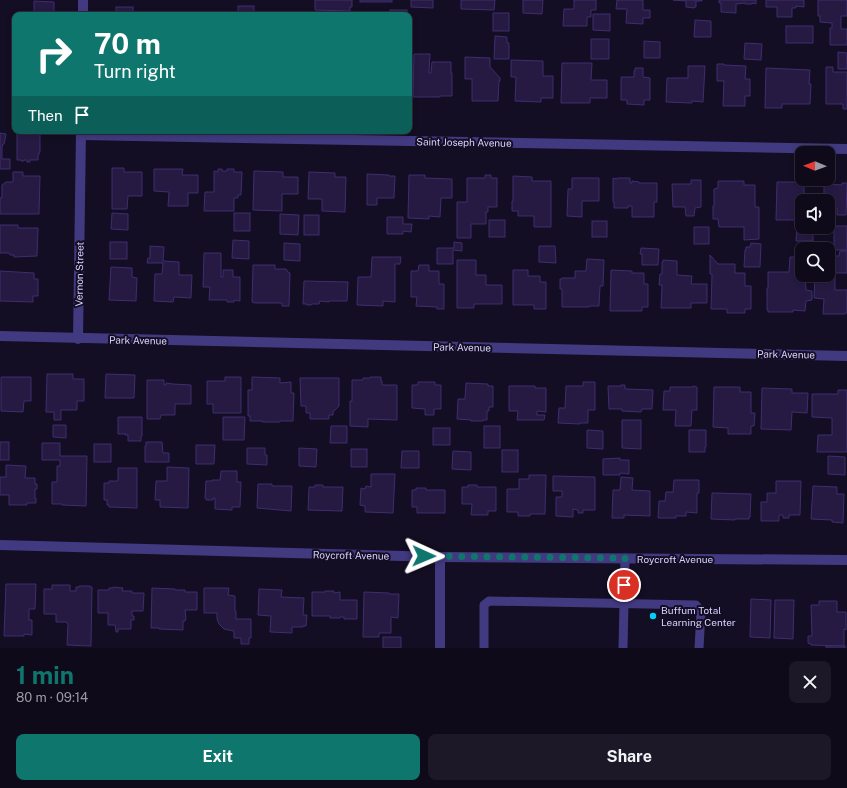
<!DOCTYPE html>
<html lang="en">
<head>
<meta charset="utf-8">
<style>
	:root { --surface:#0e0a1a; --page:#1c1827; --text:#f1f3f6; --muted:#9b9aa2; --line:#2e2b39; --accent:#0f766e }
	body { margin:0; font-family:"Public Sans",sans-serif; background:var(--page); color:var(--text); height:100vh; display:flex; flex-direction:column; font-size:15px; white-space:nowrap }
	* { box-sizing:border-box; margin:0 }
	p { font-size:13px; color:var(--muted) }
	.icon { flex:none; width:22px; height:22px; fill:none; stroke:currentColor; stroke-width:2; stroke-linecap:round; stroke-linejoin:round }
	.map { position:relative; height:648px; overflow:hidden }
	.details { display:flex; flex-direction:column; background:var(--surface); flex:1 }
	.details>* { flex:none }
	.banner { position:absolute; left:12px; top:12px; width:400px; height:122px; border-radius:8px; box-shadow:0 2px 6px #0003,0 0 0 1px var(--line); background:#0f766e; color:#fff; overflow:hidden }
	.needle { width:26px; rotate:271deg }
	.buttons { position:absolute; left:795px; top:146px; display:grid; gap:8px }
	.buttons a { display:grid; place-items:center; width:40px; height:40px; border-radius:8px; background:var(--surface); box-shadow:0 2px 6px #0003,0 0 0 1px var(--line); font-size:20px }
	.pin { position:absolute; display:grid; place-items:center; width:34px; height:34px; color:#fff; margin:-17px; border:2px solid #fff; border-radius:50%; box-shadow:0 1px 4px #0007 }
	.me { position:absolute; width:44px; margin:-22px; rotate:91deg; stroke-linejoin:round; filter:drop-shadow(0 0 3px #0008) }
	.turn { display:flex; align-items:center; gap:14px; height:84px; padding:0 16px; font-size:18px }
	.turn .icon { width:52px; height:52px; stroke-width:2.5 }
	.turn b { display:block; font-size:28px; line-height:34px }
	.then { display:flex; align-items:center; height:38px; padding:0 16px; background:#0003; gap:8px; font-size:15px }
	.round { display:grid; place-items:center; flex:none; width:42px; height:42px; border-radius:8px; background:var(--page) }
	.headline { display:flex; align-items:center; justify-content:space-between; height:68px; padding:0 16px }
	h1 { font-size:24px; font-weight:700; line-height:30px; color:var(--accent) }
	.action { display:flex; gap:8px; margin-top:auto; padding:8px 16px }
	.action a { flex:1; height:46px; border-radius:8px; background:var(--accent); color:#fff; font-size:16px; font-weight:700; line-height:46px; text-align:center }
	.action a+a { background:var(--page); color:var(--text) }
	.map>svg:first-child { display:block }
</style>
</head>
<body>
<div class="map">
<svg width="847" height="648" viewBox="0 0 847 648">
	<rect width="100%" height="100%" fill="#130e23"/>
	<!-- building -->
	<g fill="#261a43" stroke="#3f2d6f">
		<path d="M315 0H352V7H350V11L315 10Z"/>
		<rect x="360" y="0" width="32" height="2"/>
		<path d="M411 0H433V8L411 7Z"/>
		<path d="M461 0H495L494 10 461 9Z"/>
		<path d="M523 0H543L542 14 523 13Z"/>
		<path d="M574 0H596V10H591V17H587V26H563L564 9H574Z"/>
		<path d="M617 0H643V10H650V18H643V24L626 23 627 9H616Z"/>
		<path d="M673 0H702V1H696V7H694V8L686 7V1Z"/>
		<path d="M719 0H756V4L752 3V4H745V3L736 4V13L721 12V3H719Z"/>
		<path d="M766 0H804V7L796 6V8H792V17H777V7H766Z"/>
		<path d="M818 0H847V16H841V29H847V45H830V28H832V23L820 22V16H818Z"/>
		<path d="M34 1 54 2V15H34Z"/>
		<rect x="238" y="6" width="16" height="9"/>
		<rect x="116" y="7" width="17" height="8"/>
		<rect x="390" y="10" width="17" height="5"/>
		<rect x="493" y="13" width="16" height="18"/>
		<path d="M593 14H610V31L593 30Z"/>
		<path d="M695 20 711 21V37H694Z"/>
		<rect x="786" y="26" width="27" height="17"/>
		<path d="M495 36 507 37V43H509V59H494Z"/>
		<rect x="591" y="39" width="18" height="20"/>
		<path d="M644 41 660 42V58H644Z"/>
		<path d="M745 43 762 44 761 60 744 59Z"/>
		<path d="M838 52 847 53V69H838Z"/>
		<path d="M414 54H430L429 73H431L432 62H451V73H452V96H440V97H413Z"/>
		<path d="M465 57 490 58V67L500 78V81H499L498 101H472V79H465Z"/>
		<path d="M511 60 543 61V76H553V98H541V102L515 101 516 77H511Z"/>
		<path d="M562 63H592L591 80H607V98H590V103H561Z"/>
		<path d="M717 64H724V65L746 66 745 79H750V96H745V106H723L724 81H717Z"/>
		<path d="M688 66H705L703 102 692 101V103L666 102 667 78H688Z"/>
		<path d="M826 67H833V72H847V109H843V104H826Z"/>
		<path d="M635 68H643V77L650 78V100H644V105L627 104V100H621V77H634V71H635Z"/>
		<path d="M766 68 810 70 809 84H811L810 104H782V108H765Z"/>
		<rect x="14" y="86" width="1" height="28"/>
		<path d="M17 132H40V152H39V155H38V160H30V162H27V160H24V161H21V160H17Z"/>
		<path d="M0 133 6 134 4 144H3L2 147V159H10V169H0Z"/>
		<path d="M112 168H124V172H142V196H128L127 209H112Z"/>
		<path d="M154 169H183L182 175H198V193H188V206H168L169 192 154 191Z"/>
		<path d="M218 169H222V171H227V169H234V172H242L241 195H238V198H234V211H204L205 192H214V171L218 172Z"/>
		<path d="M254 171 283 172V177H298V194H282V211L253 210Z"/>
		<path d="M13 172H23V176H40L39 214H0V198H2V185L6 182H13Z"/>
		<path d="M309 172 335 173V177H346L345 212 322 211V199H308Z"/>
		<path d="M367 174 389 175V176H395L394 198H377V205H367Z"/>
		<path d="M409 175H425V178L452 179V198H441L440 217 429 216V219L408 218Z"/>
		<path d="M485 175H491V178H497V207H488V212H486V224H471V238H457V202H467V178H485Z"/>
		<path d="M513 176 532 177V181H551V227H534V216H518V211H512V201H513Z"/>
		<path d="M572 178H599V201H582V217L567 216 568 189H572Z"/>
		<path d="M613 178 617 179V178H630V183H632V181L639 182V183H657V202H654V217H632V206H628V208H614V202H613Z"/>
		<path d="M691 180H701V207L695 208 694 216H686L685 207H673L672 184H691Z"/>
		<path d="M718 181H744V185H755V207H759V239L744 240V227H719L718 219H713V206H714V189L718 188Z"/>
		<path d="M777 182H804V201H802V205H799V220H776Z"/>
		<path d="M842 183H847L846 215H837V208H828V201H824V184L842 185Z"/>
		<path d="M112 213 128 214V230L111 229Z"/>
		<rect x="234" y="213" width="16" height="18"/>
		<path d="M280 214 299 215 298 235 280 234Z"/>
		<rect x="304" y="215" width="15" height="20"/>
		<path d="M387 217H403V224H412L411 232 403 231V234H387Z"/>
		<rect x="489" y="220" width="16" height="17"/>
		<rect x="592" y="221" width="15" height="16"/>
		<path d="M0 225H18V228H38L37 256 14 257V255H10L9 253H0Z"/>
		<path d="M797 225H802V227H813V241H796Z"/>
		<rect x="834" y="226" width="13" height="24"/>
		<rect x="694" y="227" width="15" height="17"/>
		<path d="M233 240 249 241V259L232 258Z"/>
		<rect x="110" y="242" width="17" height="17"/>
		<path d="M454 242 462 243V251L453 250V264H437V248H454Z"/>
		<path d="M284 243 300 244V261L284 260Z"/>
		<path d="M751 243 761 244 760 267H744L745 250H746V247H750Z"/>
		<path d="M150 246 164 247 163 261 179 262V275H192L191 298 174 297 173 302 154 301 155 274H162L163 263H147L148 258H150Z"/>
		<path d="M539 246H555L556 263 539 262Z"/>
		<path d="M641 248 659 249 658 265H642V254H640Z"/>
		<path d="M840 251H847V273H834V256H839Z"/>
		<path d="M204 253H221V277H223V270H233V277H240V301L234 300V302H227V300H209L210 287H203Z"/>
		<path d="M710 255 718 264H735V273H745V286H751V309H745V313H727V309H711L712 274H710Z"/>
		<path d="M372 257H401L400 264H395V302L383 301V306L357 305 358 277H371Z"/>
		<path d="M790 257H802V275H805L806 290 812 291V300L806 301 805 311 793 310V312H768V310H767V288H768V272H789Z"/>
		<path d="M587 259 604 260 603 286H600L599 306H589V307H562V289H560V279H562V278H575V271H586Z"/>
		<path d="M457 260H476V275H486V285H502V304H474V308H457Z"/>
		<path d="M663 260 677 261V275L692 276 691 284H707V303H691V308H661L662 285H659L660 274H662V262H663Z"/>
		<path d="M253 265H275V269H286L288 272 290 273 289 306H282V303H255L252 302Z"/>
		<path d="M419 265H429V271H439V284H444V309H437V307L416 306 417 297H411V271H418Z"/>
		<path d="M111 267 132 268V277L137 278 136 301 109 300Z"/>
		<path d="M513 270H528V276H540V282H546V309H534V305H513Z"/>
		<path d="M611 270 632 271V273H644V284H648V307H642V311H610Z"/>
		<path d="M0 271 34 273V279H38V296H33V302L0 301Z"/>
		<path d="M815 275H835V290H847V313H845V314H823L824 299 814 298Z"/>
		<path d="M304 281 348 282 347 301H329V302L320 301 319 304H312L311 305H307V304H303Z"/>
		<path d="M47 374H73V379H84V401H77V410H61V420H54V412H46Z"/>
		<path d="M106 374 135 375 134 398H105Z"/>
		<path d="M1 377H31V401H24L23 412 1 411Z"/>
		<path d="M225 377H241V413H213V404H207V381H225Z"/>
		<path d="M252 377 280 378V383L291 382V393H294L293 421H280V422H262V421H250V416H248V390H252Z"/>
		<path d="M370 377H381V381H382V385H397V420L368 419V427L350 426V401H352V380H363V378H370Z"/>
		<path d="M300 378H339V406L333 412V415H329V419H310V413H306V406H301Z"/>
		<path d="M147 380H164V385H166V383L173 384 191 385V404H175V415H161L160 419H147Z"/>
		<path d="M418 382H435V385H441V409H434V415H425V409L412 408V385H418Z"/>
		<path d="M583 382H595V410H588V423H580V424L558 423 559 408H565L566 386H583Z"/>
		<path d="M466 383 488 384V386H493V407H489V411H487V420H483V421H471V420L457 419 458 399H465Z"/>
		<path d="M621 385H625V389L653 390 652 409H642L641 412 622 411V409H609L608 386H621Z"/>
		<path d="M509 386H535V388H546V412L537 411V415H545L544 420H517L518 411H509Z"/>
		<path d="M693 386 697 387V410H692L691 426H675L676 410H663L664 391H670V387H693Z"/>
		<path d="M714 387H740V392H751V413H755L754 426H751V434H728V428L713 427Z"/>
		<path d="M762 388 792 389V393H808L807 413 792 412 791 430 761 429Z"/>
		<path d="M838 390H847V452H817L818 435H832V418L812 417V394H838Z"/>
		<path d="M118 417H142V436H141V441H128V435H125L126 434H118Z"/>
		<path d="M223 417H245L244 440H223Z"/>
		<path d="M622 420H641V449L622 448Z"/>
		<path d="M53 425H66V438L53 437Z"/>
		<path d="M331 426H347V443H330Z"/>
		<rect x="484" y="426" width="16" height="22"/>
		<rect x="433" y="428" width="17" height="17"/>
		<path d="M587 430 603 431V449L587 448Z"/>
		<path d="M689 430H706V447H705V452H689Z"/>
		<rect x="0" y="442" width="9" height="18"/>
		<path d="M146 442H162L163 453H169V462H145V446H146Z"/>
		<path d="M42 443H60V456H87L86 506 62 505V504H52V482H57V466H60V460H42Z"/>
		<rect x="94" y="444" width="17" height="18"/>
		<path d="M196 445H215L214 464H196Z"/>
		<path d="M247 448H265V455H267V465L247 464Z"/>
		<path d="M299 448 317 449 316 467 299 466Z"/>
		<rect x="351" y="449" width="16" height="18"/>
		<rect x="502" y="450" width="16" height="22"/>
		<path d="M402 451H419V468H401Z"/>
		<path d="M453 451 471 452V470L452 469Z"/>
		<path d="M828 456 845 457V475L828 474Z"/>
		<path d="M620 458V460H629V474L620 473V475H603V459Z"/>
		<path d="M6 465 26 466 25 478H35V484H37V489H35V498H36V503H27V505H9V495H0V477H6Z"/>
		<path d="M167 467 189 468 188 508 160 507V500H155L156 481H167Z"/>
		<path d="M118 468H137V508L109 507V505H107V500H104V483H109V481H118Z"/>
		<path d="M221 471H237V482H241L240 507H232V510L215 509V498H213V500H206V498H205L206 481H212V480H220Z"/>
		<path d="M371 474H395L393 513 365 512V506L360 505 361 488 365 489 366 486 371 487Z"/>
		<path d="M529 475H546L545 514H530V516H518V512H507V489H519V479H529Z"/>
		<path d="M553 476 595 477V510H583V513H578V510L573 509V517L556 516V497H562V491H553Z"/>
		<path d="M621 477 633 478 632 490 650 491V516L624 515V518H612L613 490H620Z"/>
		<path d="M674 480H699V493H697V513L686 512V516H676V518H658L659 501H665L666 492H673Z"/>
		<path d="M776 481H801L800 515H789V518H783V515H779V521H761V502H767V493H776Z"/>
		<path d="M258 484H272V486H292L291 511 257 508Z"/>
		<path d="M315 485H323V487H343L342 511 308 510 309 487H315Z"/>
		<path d="M468 485H477V487H496V511H488V515H471L472 504H462V487H468Z"/>
		<path d="M813 486 837 487V494H844L843 523 832 522V520L811 519Z"/>
		<path d="M416 488H426V490H445V513H417V507H412V490H416Z"/>
		<path d="M712 493 751 494 750 517H749V519H735V520L711 519Z"/>
		<path d="M6 584H36L35 609H29V620H32V635L24 634V636H4Z"/>
		<path d="M52 585H70V591H76V587H79V586H90V587H92L91 646 67 645 68 624 66 622H56V614H44V589H52Z"/>
		<path d="M113 587 123 588 122 591H132V593H144L143 611H132V616H134V620H131V629H118V632H116L115 625H108V613H98V590H109V588H113Z"/>
		<path d="M152 588 175 589V590H185V592H197V610H185L186 618 185 621H183V630L159 629V628H151Z"/>
		<path d="M204 588H229L228 595 235 596V611H236V619H251V638H249V644H241V638H234V631L224 629 219 624 217 619V613H204Z"/>
		<path d="M259 589 282 590 281 597 304 598 303 615H307L306 626H303V627H292V633L270 632 271 616 258 615Z"/>
		<path d="M325 591H334V593L340 592V600H357V619H344V617H340V618H330V616H312V592H325Z"/>
		<path d="M364 592 389 593V594H399L398 618 391 617V633H379V637H363Z"/>
		<path d="M751 599 771 600 770 638 750 637Z"/>
		<path d="M775 600H794L793 639 774 638Z"/>
		<path d="M819 601H837V612H846V630L844 629V646L811 645V644L808 643V636H812L811 605H819Z"/>
		<rect x="383" y="637" width="18" height="11"/>
		<rect x="826" y="646" width="19" height="2"/>
	</g>
	<g fill="none" stroke-linecap="round" stroke-linejoin="round">
		<!-- service -->
		<g stroke="#423a81" stroke-width="9">
			<path d="M484 648V605L489 601 696 605 701 612 699 648"/>
			<path d="M623 648 625 558"/>
		</g>
		<!-- minor -->
		<g stroke="#423a81" stroke-width="10">
			<path d="M83 15V0"/>
			<path d="M81 135 847 149"/>
			<path d="M0 336 847 356"/>
			<path d="M78 339 81 131"/>
			<path d="M0 545 440 557 847 560"/>
			<path d="M440 648V557"/>
		</g>
	</g>
	<g fill="none" stroke-linecap="round" stroke-linejoin="round">
		<!-- route -->
		<path stroke="#0f766e" stroke-width="7" stroke-dasharray="0 12.6" d="M424 556 625 558 624 585"/>
	</g>
	<!-- markers -->
	<circle fill="#04cef7" stroke="#130e23" stroke-width="1.5" cx="653" cy="616" r="4"/>
	<g text-anchor="middle" dominant-baseline="central" stroke-width="4" stroke-linejoin="round" paint-order="stroke">
		<!-- street labels -->
		<g font-size="10" fill="#d9d1fe" stroke="#130e23">
			<text transform="translate(464 142) rotate(1)">Saint Joseph Avenue</text>
			<text transform="translate(79 274) rotate(-89)">Vernon Street</text>
			<text transform="translate(138 340) rotate(1)">Park Avenue</text>
			<text transform="translate(462 347) rotate(1)">Park Avenue</text>
			<text transform="translate(786 354) rotate(1)">Park Avenue</text>
			<text transform="translate(351 555) rotate(1)">Roycroft Avenue</text>
			<text x="675" y="559">Roycroft Avenue</text>
		</g>
		<!-- poi labels -->
		<g font-size="10" fill="#d9d1fe" stroke="#130e23" text-anchor="start">
			<text x="661" y="610">Buffum Total<tspan x="661" dy="12">Learning Center</tspan></text>
		</g>
	</g>
</svg>
<div class="buttons">
<a><svg class="needle" viewBox="-14 -14 28 28"><path d="M0-13l5 13h-10z" fill="#e53935"/><path d="M0 13l5-13h-10z" fill="#9b9aa2"/></svg></a>
<a><svg class="icon" aria-label="sound" viewBox="0 0 24 24"><path d="M4 9h4l5-4v14l-5-4H4zM17 9q2 3 0 6"/></svg></a>
<a><svg class="icon" aria-label="search" viewBox="0 0 24 24"><circle cx="10" cy="10" r="6"/><path d="M15 15l6 6"/></svg></a>
</div>
<div class="pin" style="left:624px;top:585px;background:#d93025"><svg class="icon" aria-label="arrive" viewBox="0 0 24 24"><path d="M6 21V4h12l-3 4 3 4H6"/></svg></div>
<svg class="me" style="left:424px;top:556px" viewBox="-20 -20 40 40"><path d="M0-17L14 15 0 8-14 15z" fill="#0f766e" stroke="#fff" stroke-width="4"/></svg>
<div class="banner">
<div class="turn"><svg class="icon" aria-label="right" viewBox="0 0 24 24"><path d="M7 20v-9h11M14 6l5 5-5 5"/></svg><div><b>70 m</b>Turn right</div></div>
<div class="then">Then<svg class="icon" aria-label="arrive" viewBox="0 0 24 24"><path d="M6 21V4h12l-3 4 3 4H6"/></svg></div>
</div>
</div>
<section class="details">
<div class="headline"><div><h1>1 min</h1><p>80 m · 09:14</p></div><a class="round"><svg class="icon" aria-label="close" viewBox="0 0 24 24"><path d="M6 6l12 12M18 6L6 18"/></svg></a></div>
<div class="action"><a>Exit</a><a>Share</a></div>
</section>
</body>
</html>
